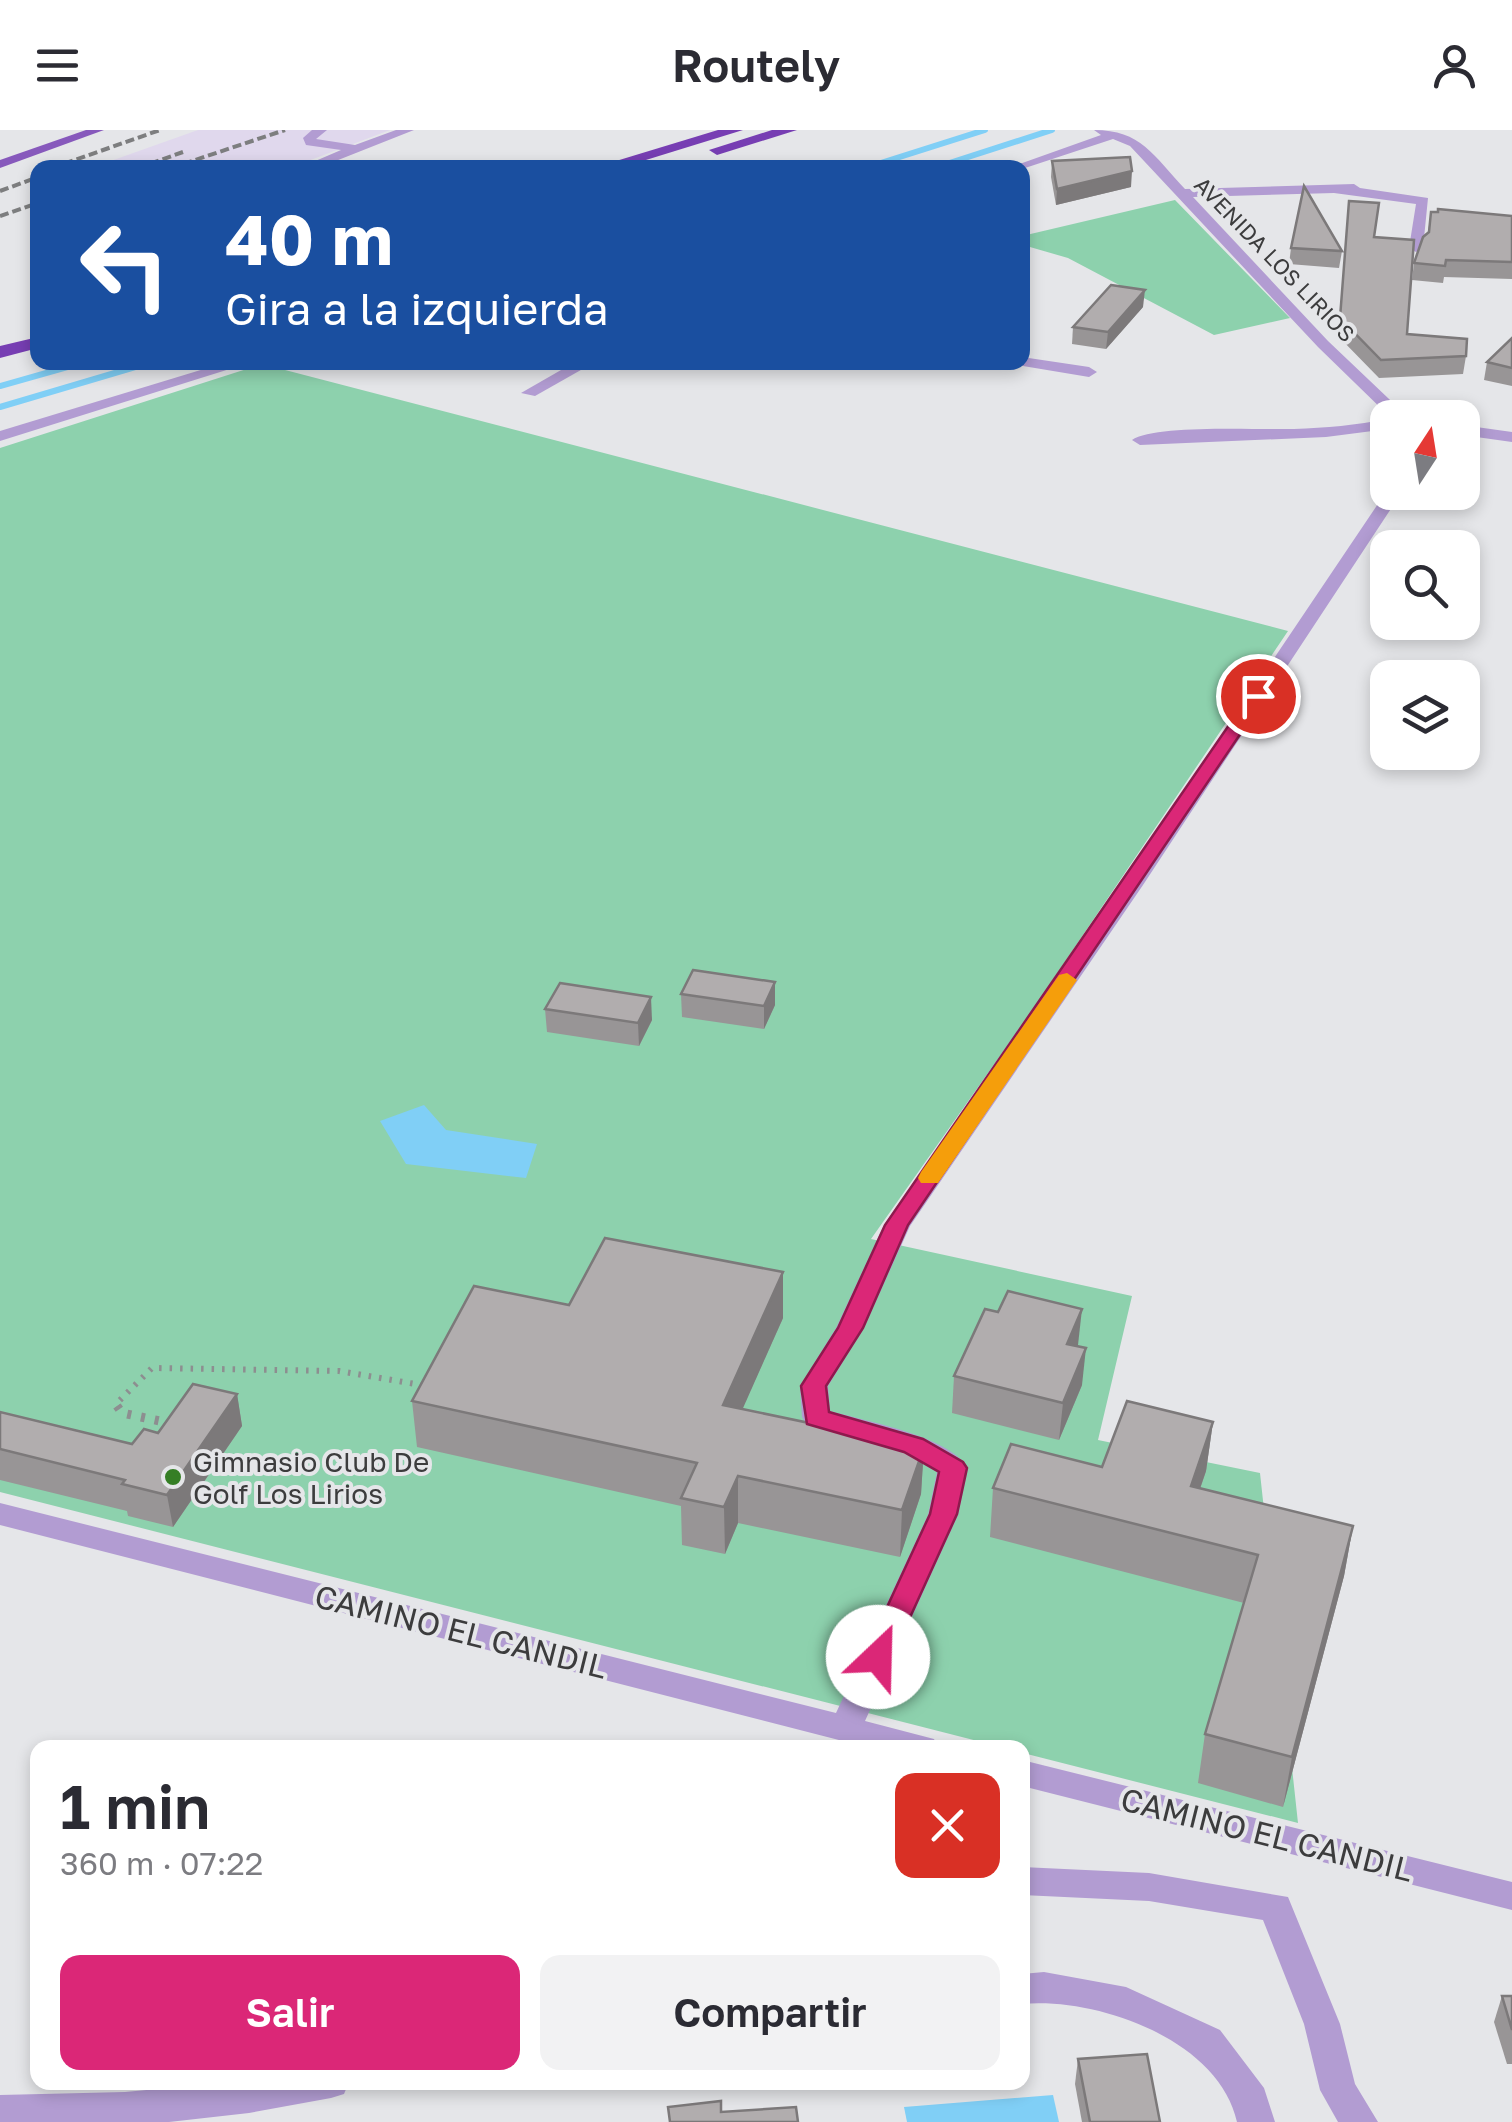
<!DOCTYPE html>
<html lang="es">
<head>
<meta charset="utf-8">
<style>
	:root { --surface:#fff; --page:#f2f2f3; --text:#2b2b33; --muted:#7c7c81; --accent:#db2777 }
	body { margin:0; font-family:"Golos Text",sans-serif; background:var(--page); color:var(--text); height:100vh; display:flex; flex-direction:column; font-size:38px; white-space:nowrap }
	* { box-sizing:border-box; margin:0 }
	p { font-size:32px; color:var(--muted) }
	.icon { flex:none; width:55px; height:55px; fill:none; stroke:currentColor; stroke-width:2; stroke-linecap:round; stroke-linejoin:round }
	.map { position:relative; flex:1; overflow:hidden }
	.panel { position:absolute; left:30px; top:1610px; width:1000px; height:350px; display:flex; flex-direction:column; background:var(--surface); border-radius:20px; box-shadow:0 5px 15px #0003 }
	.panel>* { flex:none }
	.banner { position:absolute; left:30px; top:30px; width:1000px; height:210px; border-radius:20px; box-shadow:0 5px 15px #0003; background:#1a4fa0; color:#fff; overflow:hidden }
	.needle { width:65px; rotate:12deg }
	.fabs { position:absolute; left:1370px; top:270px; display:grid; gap:20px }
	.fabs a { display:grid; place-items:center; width:110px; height:110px; border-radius:20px; background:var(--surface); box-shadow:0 5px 15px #0003; font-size:50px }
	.pin { position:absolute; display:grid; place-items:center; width:85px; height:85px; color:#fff; margin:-42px; border:5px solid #fff; border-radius:50%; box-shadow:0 2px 10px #0007 }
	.me { position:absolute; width:110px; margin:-55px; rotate:24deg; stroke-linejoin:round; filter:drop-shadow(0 0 8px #0008) }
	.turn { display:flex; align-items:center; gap:35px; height:210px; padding:0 30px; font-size:45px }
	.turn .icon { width:130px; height:130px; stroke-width:2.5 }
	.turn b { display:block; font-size:70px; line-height:85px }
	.round { display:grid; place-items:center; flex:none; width:105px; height:105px; border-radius:20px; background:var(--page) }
	.headline { display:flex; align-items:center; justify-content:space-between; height:170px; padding:0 30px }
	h1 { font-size:60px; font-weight:600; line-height:75px }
	.cta { display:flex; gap:20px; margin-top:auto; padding:20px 30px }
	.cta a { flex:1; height:115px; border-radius:20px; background:var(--accent); color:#fff; font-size:40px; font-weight:600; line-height:115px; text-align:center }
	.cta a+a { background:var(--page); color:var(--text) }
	header { display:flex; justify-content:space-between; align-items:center; height:130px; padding:0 30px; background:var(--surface); font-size:45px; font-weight:600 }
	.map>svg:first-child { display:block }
</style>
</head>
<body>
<header><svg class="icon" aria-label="menu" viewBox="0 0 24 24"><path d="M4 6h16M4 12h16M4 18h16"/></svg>Routely<svg class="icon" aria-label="person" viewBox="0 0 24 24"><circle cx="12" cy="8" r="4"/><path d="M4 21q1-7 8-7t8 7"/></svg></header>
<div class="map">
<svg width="1512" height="1992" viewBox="0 0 1512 1992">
	<rect width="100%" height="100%" fill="#e5e6e9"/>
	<!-- industrial -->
	<path fill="#e0d8ed" d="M198 0H390L292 37 91 38Z"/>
	<!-- green -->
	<g fill="#8dd1ad">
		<path d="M1175 70 1290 188 1214 205 1068 128 1023 115 1022 106Z"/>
		<path d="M262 234 1288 501 1031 882 871 1109 1132 1166 1098 1310 1260 1343 1298 1693 1023 1623 1022 1618 1001 1617 0 1362V318Z"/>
	</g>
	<!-- water -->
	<g fill="#80cff6">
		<path d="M424 975 446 1000 537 1014 526 1048 406 1034 380 991Z"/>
		<path d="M1053 1965 1059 1992H907L904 1977Z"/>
	</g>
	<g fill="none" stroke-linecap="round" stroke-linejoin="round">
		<!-- stream -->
		<g stroke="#80cff6" stroke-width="6">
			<path d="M865 38 985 0"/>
			<path d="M934 38 1052 0"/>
			<path d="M0 256 85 232"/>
			<path d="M0 277 152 232"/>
		</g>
		<!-- path-far1 -->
		<path stroke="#8d8e90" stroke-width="6" stroke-dasharray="2.5 8" stroke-linecap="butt" d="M119 1278 116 1274 152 1238 339 1241 427 1256"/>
		<!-- path -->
		<path stroke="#8d8e90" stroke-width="9" stroke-dasharray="4 10" stroke-linecap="butt" d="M117 1276 122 1283 174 1294"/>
		<!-- minor -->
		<g fill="#b29cd2" fill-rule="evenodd">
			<path d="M312 0H327L316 9 355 15 396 0H414L318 38H299L341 20 306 15 303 8Z"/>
			<path d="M1094 0C1141 0 1153 25 1185 59L1354 54 1360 58 1428 68 1423 118 1416 122 1409 118 1416 74 1334 63 1193 67 1328 211 1409 288H1391L1318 217 1130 16 1113 9 1022 39 1008 38 1101 5Z"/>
			<path d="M1022 227 1089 237 1097 242 1089 247 1017 235 1015 232H1022Z"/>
			<path d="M227 232H252L0 311V301Z"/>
			<path d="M575 232H595L535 266 521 263Z"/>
			<path d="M1388 289V299L1326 307 1140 315 1132 310C1154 294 1261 300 1294 299 1326 298 1356 295 1388 289Z"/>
			<path d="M1462 295 1512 302V312L1462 305Z"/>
			<path d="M1388 359V362H1402L1143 755 910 1096 864 1198 828 1256 830 1281C865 1291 949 1306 968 1338L958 1385 865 1591 934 1609 938 1618H870L0 1395V1373L836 1583 928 1385 937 1342 903 1322 806 1294 802 1287 800 1256 836 1198 884 1095 1122 754Z"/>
			<path d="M1022 1630 1512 1752V1780L1022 1656Z"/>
			<path d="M1022 1737 1149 1743 1288 1767 1340 1894 1355 1954 1378 1992H1338L1320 1960 1304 1894 1263 1790 1149 1771 1022 1765Z"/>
			<path d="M1044 1842 1126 1857 1220 1900 1264 1958 1275 1992H1237C1219 1910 1098 1867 1022 1874V1844Z"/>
			<path d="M232 1952H349L344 1964 331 1968 249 1983 169 1992H0V1965L125 1962Z"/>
		</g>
		<!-- major -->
		<path fill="#8759bc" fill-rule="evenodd" d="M86 0H104L0 38V30Z"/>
		<!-- highway -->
		<g fill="#773eb3" fill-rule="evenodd">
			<path d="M718 0H743L620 38H593Z"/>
			<path d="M772 0H797L717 25 709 20Z"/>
			<path d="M38 207V218L0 228V216Z"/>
		</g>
		<!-- rail -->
		<g stroke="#7d7e7f" stroke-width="4" stroke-dasharray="9 4" stroke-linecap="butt">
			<path d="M52 38 160 0"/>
			<path d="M138 38 183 22"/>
			<path d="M171 38 285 0"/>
			<path d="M0 61 38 47"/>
			<path d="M0 86 38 73"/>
		</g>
	</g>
	<!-- wall -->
	<g fill="#989596">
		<path d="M1052 31 1131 57 1056 75 1051 47Z"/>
		<path d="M1349 71 1374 107 1407 204 1466 226 1463 244 1379 248 1338 206Z"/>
		<path d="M1431 82 1512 86V149L1444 147 1443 153 1412 150 1414 133 1428 102Z"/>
		<path d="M1291 118 1342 121 1339 138 1289 134Z"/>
		<path d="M1143 177 1106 219 1072 214 1073 197Z"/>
		<path d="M1512 208V256L1484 250 1487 232Z"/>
		<path d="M775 852V875L764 899 682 887 681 864Z"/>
		<path d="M545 879 652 890 639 916 547 902Z"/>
		<path d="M783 1142V1188L742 1279 924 1317 921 1364 900 1427 738 1393 725 1424 682 1415 681 1376 417 1317 412 1271 569 1175Z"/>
		<path d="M1078 1217 1082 1255 1059 1310 952 1283 954 1246Z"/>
		<path d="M237 1264 242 1296 173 1397 128 1386 127 1381 0 1350V1282L132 1314Z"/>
		<path d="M1213 1292 1206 1341 1200 1359 1353 1396 1344 1446 1283 1677 1198 1653 1205 1604 1244 1473 990 1407 993 1358 1102 1337Z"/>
		<path d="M1502 1866H1512V1934H1507L1494 1892Z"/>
		<path d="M1078 1929 1160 1992H1082L1075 1954Z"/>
	</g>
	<!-- shaded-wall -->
	<g fill="#7c797a">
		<path d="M1132 41 1131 57 1056 75 1057 59Z"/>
		<path d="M1145 160 1143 177 1106 219 1108 202Z"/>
		<path d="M775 852V875L764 899V876Z"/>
		<path d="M651 867 652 890 639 916 638 893Z"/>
		<path d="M783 1142V1188L724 1321 723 1275Z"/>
		<path d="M1082 1179 1078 1215 1063 1251 1067 1214Z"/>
		<path d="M1086 1218 1082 1255 1059 1310 1063 1273Z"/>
		<path d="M237 1264 242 1296 173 1397 167 1365Z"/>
		<path d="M1213 1292 1206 1341 1184 1405 1191 1356Z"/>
		<path d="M924 1317 921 1364 900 1427 902 1380Z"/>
		<path d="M738 1346V1393L725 1424 724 1377Z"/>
		<path d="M1353 1396 1344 1446 1283 1677 1292 1627Z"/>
	</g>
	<!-- building -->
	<g fill="#b1adae" stroke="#7c797a" stroke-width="2.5">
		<path d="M1130 27 1132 41 1057 59 1052 31Z"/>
		<path d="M1304 56 1342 121 1291 118Z"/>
		<path d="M1349 71 1379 73 1374 107 1414 110 1407 204 1467 209 1466 226 1381 230 1340 188Z"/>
		<path d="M1438 79 1512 86V132L1446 130 1445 136 1414 133 1423 107 1429 102 1431 82H1438Z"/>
		<path d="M1111 155 1145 160 1108 202 1073 197Z"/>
		<path d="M1512 208V238L1487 232Z"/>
		<path d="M693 840 775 852 764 876 681 864Z"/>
		<path d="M560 853 651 867 638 893 545 879Z"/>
		<path d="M605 1108 783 1142 723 1275 924 1317 902 1380 738 1346 724 1377 681 1368 697 1333 412 1271 474 1156 569 1175Z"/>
		<path d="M1008 1161 1082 1179 1067 1214 1086 1218 1063 1273 954 1246 985 1179 998 1182Z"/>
		<path d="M193 1254 237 1264 167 1365 122 1354 125 1350 0 1319V1282L132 1314 144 1299 158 1303Z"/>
		<path d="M1127 1271 1213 1292 1191 1356 1353 1396 1292 1627 1205 1604 1258 1425 993 1358 1011 1314 1102 1337Z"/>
		<path d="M1502 1866H1512V1900Z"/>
		<path d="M1147 1924 1160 1992H1090L1078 1929Z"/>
		<path d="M721 1971V1982L796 1977 798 1992H670L668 1977Z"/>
	</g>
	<!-- route -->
	<path fill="#db2777" stroke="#8e194d" stroke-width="2.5" d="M1258 561 1266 566 908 1095 863 1198 826 1256 829 1282 923 1309 963 1332 967 1338 957 1384 892 1527 888 1535 878 1538 868 1535 864 1527 930 1384 939 1342 904 1322 807 1294 801 1256 838 1198 885 1095 1251 563Z"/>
	<!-- slow -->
	<path fill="#f59e0b" d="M1067 843 1077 850 938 1053H921L918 1048 921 1042 1059 845Z"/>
	<!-- markers -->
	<circle fill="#357e25" stroke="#e5e6e9" stroke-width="4" cx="173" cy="1347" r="10"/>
	<g text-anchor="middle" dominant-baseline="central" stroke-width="8" stroke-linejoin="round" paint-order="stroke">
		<!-- far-street labels -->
		<g font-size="22" fill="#3c3c3d" stroke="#e5e6e9">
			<text transform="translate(1275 129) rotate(46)">AVENIDA LOS LIRIOS</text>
		</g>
		<!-- poi labels -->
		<g font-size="28" fill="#3c3c3d" stroke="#e5e6e9" text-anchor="start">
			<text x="193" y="1331">Gimnasio Club De<tspan x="193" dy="32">Golf Los Lirios</tspan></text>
		</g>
		<!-- near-street labels -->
		<g font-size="32" fill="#3c3c3d" stroke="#e5e6e9">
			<text transform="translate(461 1501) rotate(14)">CAMINO EL CANDIL</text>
			<text transform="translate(1267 1704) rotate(14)">CAMINO EL CANDIL</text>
		</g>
	</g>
</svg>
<div class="fabs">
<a><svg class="needle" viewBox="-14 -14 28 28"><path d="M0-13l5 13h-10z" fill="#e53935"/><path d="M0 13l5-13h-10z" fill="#7c7c81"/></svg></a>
<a><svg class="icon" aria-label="search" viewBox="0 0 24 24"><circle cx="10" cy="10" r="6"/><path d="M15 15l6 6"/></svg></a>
<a><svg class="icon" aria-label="layers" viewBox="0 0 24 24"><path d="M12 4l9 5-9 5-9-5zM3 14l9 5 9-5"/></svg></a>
</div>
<div class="pin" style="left:1258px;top:566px;background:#d93025"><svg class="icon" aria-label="arrive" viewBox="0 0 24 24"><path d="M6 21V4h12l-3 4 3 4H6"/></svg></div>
<svg class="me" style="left:878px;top:1527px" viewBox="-20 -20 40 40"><circle r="19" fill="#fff"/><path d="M0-13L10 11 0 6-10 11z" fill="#db2777"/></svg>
<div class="banner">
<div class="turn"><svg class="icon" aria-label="left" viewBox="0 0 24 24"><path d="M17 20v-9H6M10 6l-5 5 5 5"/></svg><div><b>40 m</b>Gira a la izquierda</div></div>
</div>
<section class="panel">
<div class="headline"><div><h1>1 min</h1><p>360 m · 07:22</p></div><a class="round" style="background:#d93025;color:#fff"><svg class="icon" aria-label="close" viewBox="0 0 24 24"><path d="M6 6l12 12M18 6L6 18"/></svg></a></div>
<div class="cta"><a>Salir</a><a>Compartir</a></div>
</section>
</div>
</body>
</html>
